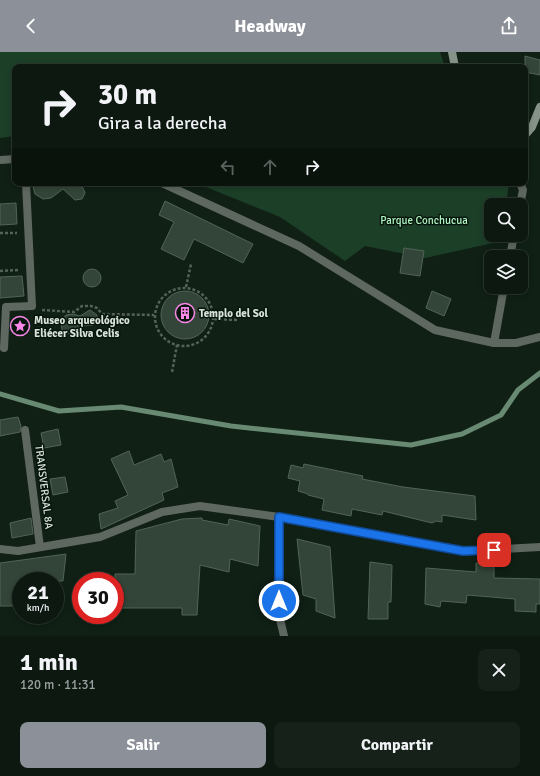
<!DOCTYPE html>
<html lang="es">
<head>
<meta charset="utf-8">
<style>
	:root { --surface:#0c1810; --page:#152119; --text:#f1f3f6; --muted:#9aa09f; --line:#2c3730; --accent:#8c9099 }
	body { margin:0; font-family:Signika,sans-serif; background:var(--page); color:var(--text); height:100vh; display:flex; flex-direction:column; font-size:15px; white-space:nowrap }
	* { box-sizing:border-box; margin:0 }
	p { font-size:13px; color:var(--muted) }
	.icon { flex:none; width:22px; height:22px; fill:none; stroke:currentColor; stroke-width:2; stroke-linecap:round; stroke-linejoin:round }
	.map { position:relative; height:584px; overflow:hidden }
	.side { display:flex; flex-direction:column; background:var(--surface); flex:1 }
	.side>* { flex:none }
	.banner { position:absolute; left:12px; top:12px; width:516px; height:122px; border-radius:8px; box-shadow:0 2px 6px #0003,0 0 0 1px var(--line); background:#0c1810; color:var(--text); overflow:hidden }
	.buttons { position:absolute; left:484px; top:146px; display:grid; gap:8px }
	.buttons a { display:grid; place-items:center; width:44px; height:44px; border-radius:8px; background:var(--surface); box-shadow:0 2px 6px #0003,0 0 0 1px var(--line); font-size:20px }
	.speed { position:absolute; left:12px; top:520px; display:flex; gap:8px; font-size:20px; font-weight:700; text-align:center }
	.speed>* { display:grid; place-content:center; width:52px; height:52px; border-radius:50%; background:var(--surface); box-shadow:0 2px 6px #0003,0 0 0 1px var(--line); line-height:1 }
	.speed small { font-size:10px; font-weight:400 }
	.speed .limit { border:6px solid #d22; background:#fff; color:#111 }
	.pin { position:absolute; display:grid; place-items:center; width:34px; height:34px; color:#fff; margin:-17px; border-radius:8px; box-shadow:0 2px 6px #0006 }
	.me { position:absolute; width:44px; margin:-22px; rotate:0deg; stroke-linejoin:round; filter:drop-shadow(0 0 3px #0008) }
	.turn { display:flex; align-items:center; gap:14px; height:84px; padding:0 20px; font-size:18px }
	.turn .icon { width:52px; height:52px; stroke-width:2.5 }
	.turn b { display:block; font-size:28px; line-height:34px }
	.lanes { display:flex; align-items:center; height:38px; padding:0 20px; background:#0003; justify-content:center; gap:20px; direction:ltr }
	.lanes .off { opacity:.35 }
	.round { display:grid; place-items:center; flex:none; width:42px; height:42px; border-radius:8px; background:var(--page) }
	.overview { display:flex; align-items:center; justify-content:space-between; height:68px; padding:0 20px }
	h1 { font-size:24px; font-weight:700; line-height:30px }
	.cta { display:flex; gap:8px; margin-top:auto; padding:8px 20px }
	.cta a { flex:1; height:46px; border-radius:8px; background:var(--accent); color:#fff; font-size:16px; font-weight:700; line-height:46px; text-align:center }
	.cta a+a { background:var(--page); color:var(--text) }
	header { display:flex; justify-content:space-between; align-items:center; height:52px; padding:0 20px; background:var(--accent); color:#fff; font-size:18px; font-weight:700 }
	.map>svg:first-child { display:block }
</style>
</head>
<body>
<header><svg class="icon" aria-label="back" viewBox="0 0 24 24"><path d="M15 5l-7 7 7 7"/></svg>Headway<svg class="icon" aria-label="share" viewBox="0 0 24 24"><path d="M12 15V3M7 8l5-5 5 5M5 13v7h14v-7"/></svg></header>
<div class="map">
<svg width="540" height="584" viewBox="0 0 540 584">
	<rect width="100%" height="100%" fill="#102015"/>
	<!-- green -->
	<g fill="#1c3f28">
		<path d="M0 0H440L445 15H15V84L0 86Z"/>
		<path d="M196 131H509L506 153H491V183H503L502 189 425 206 365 194 345 209 280 165Z"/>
	</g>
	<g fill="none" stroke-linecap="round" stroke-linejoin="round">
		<!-- stream -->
		<path stroke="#688972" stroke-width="5" d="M0 342 59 359 121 355 231 374 411 393 462 382 501 363 518 338 540 321"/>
	</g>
	<!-- building -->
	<g fill="#334538" stroke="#516456">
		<path d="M525 4 540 8V23L525 20Z"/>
		<path d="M32 131H72L83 136 85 141 82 147 75 148 63 137 51 146 43 147 35 142Z"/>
		<path d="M165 149 253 192 243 211 194 187 184 208 161 197 174 170 159 163Z"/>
		<path d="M16 151 17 172 0 173V152Z"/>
		<path d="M404 196 424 199 420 224 400 221Z"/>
		<circle cx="92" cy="226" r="9"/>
		<path d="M22 224 24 244 0 246V225Z"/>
		<circle cx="185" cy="263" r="24"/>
		<path d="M432 239 451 247 444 264 426 256Z"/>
		<path d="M90 258 97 263 98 269 93 273 83 274 74 282H68L62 278 61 269 66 263 73 262 80 264Z"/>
		<path d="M18 365 21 374 20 380 0 384V368Z"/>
		<path d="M58 377 61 393 44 396 41 381Z"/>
		<path d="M129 399 134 413 161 402 164 410 171 407 178 435 162 441 164 448 101 477 99 462 118 456 115 449 128 443 111 407Z"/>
		<path d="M304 412 363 424 362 427 403 435 475 444 476 468 442 463V470L436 469 432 471 383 459 382 463 352 457 351 464 322 458 324 447 308 443V442L298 439 300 429 288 426 291 413 303 416Z"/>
		<path d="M65 425 68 440 53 443 50 427Z"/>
		<path d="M31 466 33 482 12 486 10 471Z"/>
		<path d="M202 466V468L228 473 229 467 260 474 258 514 230 507 229 520 200 513 197 563H182V556H115V522H135L136 479 182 467Z"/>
		<path d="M297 487 330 495 335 566 316 559V547L303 543Z"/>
		<path d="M66 502 63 529H21V554H0V511Z"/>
		<path d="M370 510 392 513 391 550H388V567H368Z"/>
		<path d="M476 511 494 513V526L540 527V552H536V560L515 559V547L467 543 466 551 441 549 440 555 425 552 426 516 476 520Z"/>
	</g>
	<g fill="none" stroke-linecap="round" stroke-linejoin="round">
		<!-- path -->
		<g stroke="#546258" stroke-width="2.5" stroke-dasharray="3 2" stroke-linecap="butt">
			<path d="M0 181H17"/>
			<path d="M0 219 19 218"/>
			<path d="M186 235 191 212"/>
			<circle cx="184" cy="265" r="29"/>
			<path d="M42 258 74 260 82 254H91L97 256 102 262 154 263"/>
			<path d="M214 267 237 268"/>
			<path d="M172 320 177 293"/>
		</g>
		<!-- lane -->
		<path stroke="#5f6761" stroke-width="8" d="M4 296 6 255 32 254 26 131"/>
		<!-- street -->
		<g stroke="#5f6761" stroke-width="8">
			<path d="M0 108 15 107"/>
			<path d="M162 131 299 194 435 278 494 291H516L540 285"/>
			<path d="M520 131 523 138 520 153"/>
			<path d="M510 205 514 183"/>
			<path d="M494 291 504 235"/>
			<path d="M25 378 40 495"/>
			<path d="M279 465V563L284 584"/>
			<path d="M0 497 18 499 100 485 162 460 200 454 279 465 463 499 540 495"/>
		</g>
		<!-- secondary -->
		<g stroke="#869389" stroke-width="8">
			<path d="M452 0 455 15"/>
			<path d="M525 83 532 75 540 55"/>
		</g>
	</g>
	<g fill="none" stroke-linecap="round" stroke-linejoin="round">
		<defs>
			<path id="route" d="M279 549V465L463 499 494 498"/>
		</defs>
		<!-- route casing -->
		<use href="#route" stroke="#114b97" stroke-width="10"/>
		<!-- route -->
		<use href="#route" stroke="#1a73e8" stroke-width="7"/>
	</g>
	<!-- icons -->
	<defs>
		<symbol id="building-ring" viewBox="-11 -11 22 22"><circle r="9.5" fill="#07160c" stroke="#f987e8" stroke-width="1.5"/><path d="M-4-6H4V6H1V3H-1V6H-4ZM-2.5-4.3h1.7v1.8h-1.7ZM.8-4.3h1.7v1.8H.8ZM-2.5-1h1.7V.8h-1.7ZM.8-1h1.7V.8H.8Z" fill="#f987e8"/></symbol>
		<symbol id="sight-ring" viewBox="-11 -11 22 22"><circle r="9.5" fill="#07160c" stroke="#f987e8" stroke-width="1.5"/><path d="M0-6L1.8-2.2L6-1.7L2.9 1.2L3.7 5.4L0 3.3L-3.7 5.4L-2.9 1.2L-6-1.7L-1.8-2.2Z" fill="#f987e8"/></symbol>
	</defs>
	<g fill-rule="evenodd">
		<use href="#building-ring" x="174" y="250" width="22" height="22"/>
		<use href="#sight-ring" x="9" y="263" width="22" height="22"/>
	</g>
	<g text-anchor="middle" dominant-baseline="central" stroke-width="3" stroke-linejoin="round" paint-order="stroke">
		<!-- park labels -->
		<g font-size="11" fill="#aff4c2" stroke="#07160c">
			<text x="424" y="168">Parque Conchucua</text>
		</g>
		<!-- poi labels -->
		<g font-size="11" font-weight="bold" fill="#d9e3db" stroke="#07160c" text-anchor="start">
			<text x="199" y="261">Templo del Sol</text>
			<text x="34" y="268">Museo arqueológico<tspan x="34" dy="13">Eliécer Silva Celis</tspan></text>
		</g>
		<!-- street labels -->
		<g font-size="11" fill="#d9e3db" stroke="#07160c">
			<text transform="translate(44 435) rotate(83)">TRANSVERSAL 8A</text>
		</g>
	</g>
</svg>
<div class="buttons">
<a><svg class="icon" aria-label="search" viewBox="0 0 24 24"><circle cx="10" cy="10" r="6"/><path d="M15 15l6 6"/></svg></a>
<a><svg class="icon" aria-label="layers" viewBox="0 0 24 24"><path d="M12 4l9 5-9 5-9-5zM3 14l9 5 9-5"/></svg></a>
</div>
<div class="speed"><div>21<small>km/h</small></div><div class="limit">30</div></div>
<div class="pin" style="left:494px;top:498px;background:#d93025"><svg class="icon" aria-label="arrive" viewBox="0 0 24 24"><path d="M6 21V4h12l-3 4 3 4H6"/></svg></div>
<svg class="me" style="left:279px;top:549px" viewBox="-20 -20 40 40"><circle r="17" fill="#1a73e8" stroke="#fff" stroke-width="3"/><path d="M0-11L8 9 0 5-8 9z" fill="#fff"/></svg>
<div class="banner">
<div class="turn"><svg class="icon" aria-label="right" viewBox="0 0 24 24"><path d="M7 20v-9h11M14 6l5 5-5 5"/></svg><div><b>30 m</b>Gira a la derecha</div></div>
<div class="lanes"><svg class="icon off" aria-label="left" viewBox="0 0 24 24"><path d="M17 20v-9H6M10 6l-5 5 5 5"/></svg><svg class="icon off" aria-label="ahead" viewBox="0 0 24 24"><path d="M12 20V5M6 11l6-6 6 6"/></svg><svg class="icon" aria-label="right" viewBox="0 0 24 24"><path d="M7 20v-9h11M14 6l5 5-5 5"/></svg></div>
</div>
</div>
<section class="side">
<div class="overview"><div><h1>1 min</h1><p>120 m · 11:31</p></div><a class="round"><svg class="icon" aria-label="close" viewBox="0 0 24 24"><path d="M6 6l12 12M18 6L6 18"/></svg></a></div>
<div class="cta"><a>Salir</a><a>Compartir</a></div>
</section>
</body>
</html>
